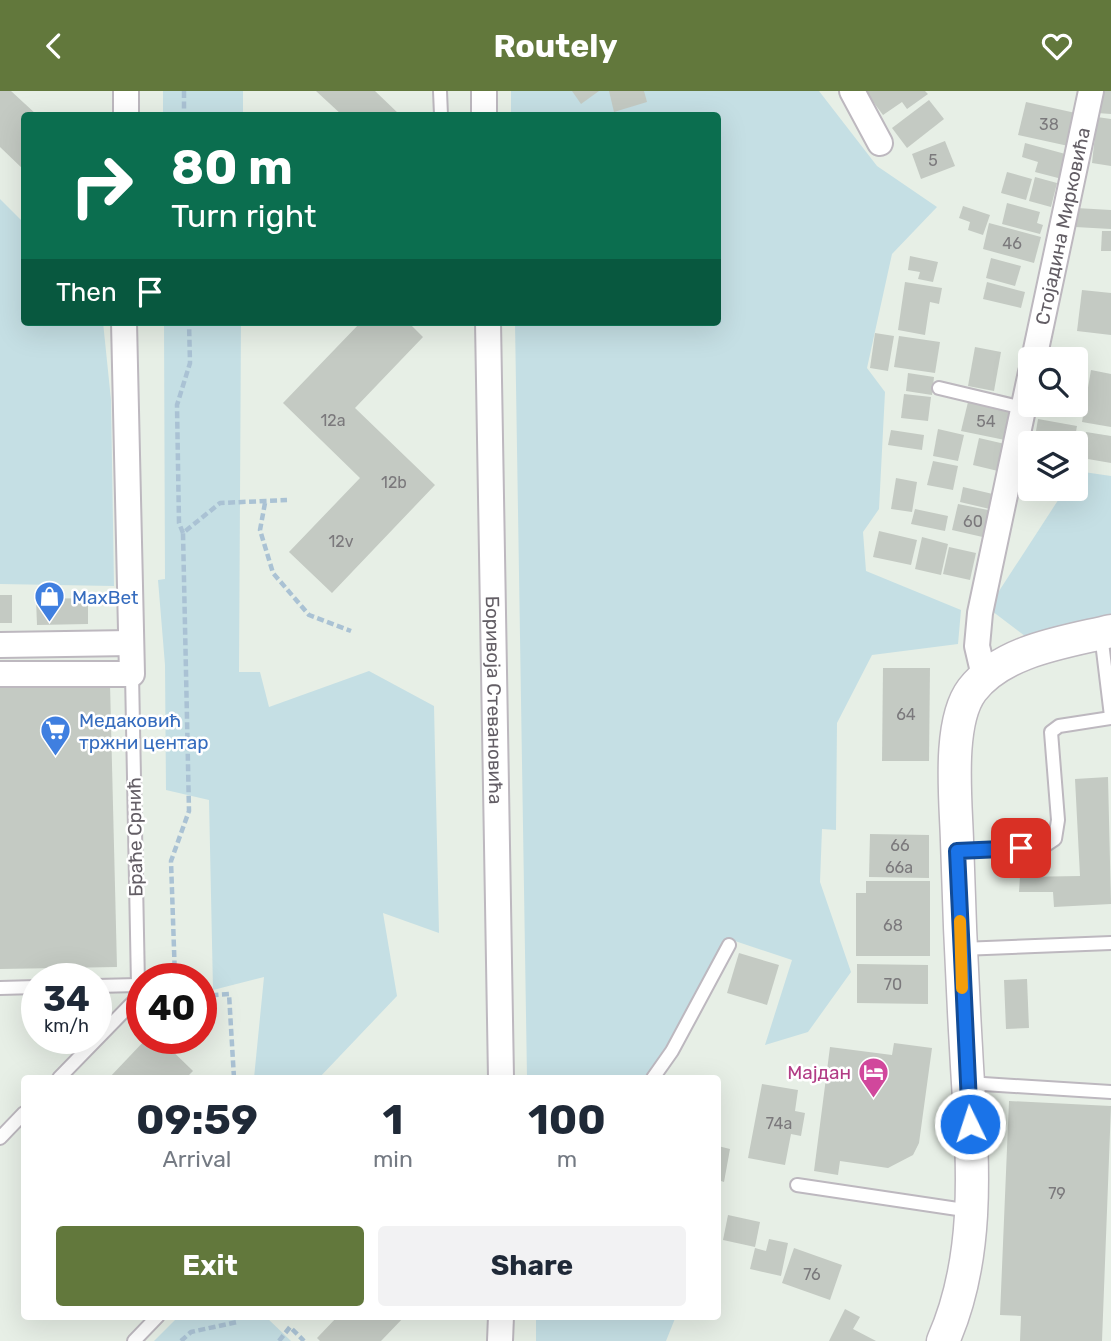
<!DOCTYPE html>
<html lang="en">
<head>
<meta charset="utf-8">
<style>
	:root { --surface:#fff; --page:#f2f2f3; --text:#1f2937; --muted:#747a83; --accent:#62783c }
	body { margin:0; font-family:Rubik,sans-serif; background:var(--page); color:var(--text); height:100vh; display:flex; flex-direction:column; font-size:26px; white-space:nowrap }
	* { box-sizing:border-box; margin:0 }
	p { font-size:23px; color:var(--muted) }
	.icon { flex:none; width:38px; height:38px; fill:none; stroke:currentColor; stroke-width:2; stroke-linecap:round; stroke-linejoin:round }
	.map { position:relative; flex:1; overflow:hidden }
	.details { position:absolute; left:21px; top:984px; width:700px; height:245px; display:flex; flex-direction:column; background:var(--surface); border-radius:7px; box-shadow:0 7px 28px #0002 }
	.details>* { flex:none }
	.banner { position:absolute; left:21px; top:21px; width:700px; height:214px; border-radius:7px; box-shadow:0 7px 28px #0002; background:#0b6e4f; color:#fff; overflow:hidden }
	.fabs { position:absolute; left:1018px; top:256px; display:grid; gap:14px }
	.fabs a { display:grid; place-items:center; width:70px; height:70px; border-radius:7px; background:var(--surface); box-shadow:0 7px 28px #0002; font-size:35px }
	.speed { position:absolute; left:21px; top:872px; display:flex; gap:14px; font-size:35px; font-weight:700; text-align:center }
	.speed>* { display:grid; place-content:center; width:91px; height:91px; border-radius:50%; background:var(--surface); box-shadow:0 7px 28px #0002; line-height:1 }
	.speed small { font-size:18px; font-weight:400 }
	.speed .limit { border:10px solid #d22; background:#fff; color:#111 }
	.pin { position:absolute; display:grid; place-items:center; width:60px; height:60px; color:#fff; margin:-30px; border-radius:14px; box-shadow:0 4px 10px #0006 }
	.me { position:absolute; width:77px; margin:-38px; rotate:356deg; stroke-linejoin:round; filter:drop-shadow(0 0 5px #0008) }
	.turn { display:flex; align-items:center; gap:24px; height:147px; padding:0 35px; font-size:32px }
	.turn .icon { width:91px; height:91px; stroke-width:2.5 }
	.turn b { display:block; font-size:49px; line-height:60px }
	.then { display:flex; align-items:center; height:66px; padding:0 35px; background:#0003; gap:14px; font-size:26px }
	.eta { display:flex; justify-content:space-evenly; align-items:center; height:119px; text-align:center }
	.eta b { font-size:42px; font-weight:700; line-height:49px }
	.cta { display:flex; gap:14px; margin-top:auto; padding:14px 35px }
	.cta a { flex:1; height:80px; border-radius:7px; background:var(--accent); color:#fff; font-size:28px; font-weight:700; line-height:80px; text-align:center }
	.cta a+a { background:var(--page); color:var(--text) }
	header { display:flex; justify-content:space-between; align-items:center; height:91px; padding:0 35px; background:var(--accent); color:#fff; font-size:32px; font-weight:700 }
	.map>svg:first-child { display:block }
</style>
</head>
<body>
<header><svg class="icon" aria-label="back" viewBox="0 0 24 24"><path d="M15 5l-7 7 7 7"/></svg>Routely<svg class="icon" aria-label="heart" viewBox="0 0 24 24"><path d="M12 20l-8-8c-3-5 5-10 8-4 3-6 11-1 8 4z"/></svg></header>
<div class="map">
<svg width="1111" height="1250" viewBox="0 0 1111 1250">
	<rect width="100%" height="100%" fill="#e7efe6"/>
	<!-- green -->
	<g fill="#c5dfe4">
		<rect x="163" y="0" width="80" height="24"/>
		<path d="M511 0H819L877 75 937 116 892 163 867 277 885 301 879 418 863 441 866 480 961 519 958 553 872 564 837 632 836 739 822 738 820 791 851 881 808 941 765 954 792 869 726 847 672 960 653 987H527L515 231H718V24H511Z"/>
		<path d="M0 108 24 132V231H103L111 309 114 495 0 493Z"/>
		<path d="M164 231H241L239 581H260L269 616 369 580 434 615 439 842 383 822 397 905 319 987H254L264 886 213 899 209 709 166 699 165 574 158 489 165 488Z"/>
		<path d="M1077 380 1111 385V524L1029 548 988 517 1066 397H1076Z"/>
		<path d="M179 1225H265L291 1250H154Z"/>
		<path d="M536 1225H676L666 1250H536Z"/>
	</g>
	<!-- building -->
	<g fill="#c4cac3">
		<path d="M0 0H11L37 24H24V79L0 56Z"/>
		<path d="M316 0H375L400 24H342Z"/>
		<path d="M572 0H599L581 13Z"/>
		<path d="M609 0H644L647 11 614 21Z"/>
		<path d="M865 0H925L928 3 907 18 902 11 883 24Z"/>
		<path d="M1100 0H1111V23L1097 22Z"/>
		<path d="M929 9 944 28 907 57 892 37Z"/>
		<path d="M1026 11 1080 23 1073 56 1018 44Z"/>
		<path d="M1097 26 1111 28V75L1092 72Z"/>
		<path d="M945 50 955 75 921 88 912 63Z"/>
		<path d="M1025 52 1069 64 1062 88 1035 81 1038 71 1022 66Z"/>
		<path d="M1007 81 1032 88 1026 109 1001 102Z"/>
		<path d="M1035 86 1057 92 1051 116 1029 110Z"/>
		<path d="M1007 112 1040 121 1037 132 1043 134 1040 143 1002 133Z"/>
		<path d="M963 115 990 124 983 144 968 139 970 131 959 127Z"/>
		<path d="M1076 117 1111 119V138L1075 136Z"/>
		<path d="M989 132 1041 146 1034 172 983 158Z"/>
		<path d="M1102 140H1111V160H1101Z"/>
		<path d="M910 165 938 171 933 191 918 188 920 181 908 179Z"/>
		<path d="M991 167 1021 175 1015 195 986 187Z"/>
		<path d="M905 191 942 197 939 213 930 211 925 244 898 239Z"/>
		<path d="M987 191 1025 201 1021 217 983 208Z"/>
		<path d="M1082 199 1111 202V244L1077 240Z"/>
		<path d="M361 231H408L423 246 355 317 435 394 332 502 289 461 360 387 283 312Z"/>
		<path d="M875 242 894 245 888 280 870 277Z"/>
		<path d="M899 245 940 251 935 282 894 276Z"/>
		<path d="M975 256 1001 261 994 300 968 295Z"/>
		<path d="M1091 279 1111 283V336L1082 331Z"/>
		<path d="M908 282 934 286 932 304 906 300Z"/>
		<path d="M904 303 931 306 928 330 901 327Z"/>
		<path d="M968 311 1011 321 1005 349 961 340Z"/>
		<path d="M1038 328 1077 335 1074 352H1034Z"/>
		<path d="M938 338 964 344 958 370 933 365Z"/>
		<path d="M891 339 924 344 922 359 888 354Z"/>
		<path d="M1086 341 1111 345V372L1082 367Z"/>
		<path d="M979 347 1005 353 998 380 973 374Z"/>
		<path d="M933 370 958 375 953 399 927 394Z"/>
		<path d="M896 387 917 391 912 421 891 418Z"/>
		<path d="M963 396 997 404 994 419 960 411Z"/>
		<path d="M958 413 993 420 987 447 952 439Z"/>
		<path d="M915 418 948 425 945 440 911 433Z"/>
		<path d="M879 440 917 449 911 474 873 466Z"/>
		<path d="M922 446 948 453 941 484 915 478Z"/>
		<path d="M949 456 976 462 970 489 943 483Z"/>
		<rect x="0" y="504" width="12" height="28"/>
		<path d="M88 507V533L37 534 36 508Z"/>
		<path d="M883 577H930L929 670H882Z"/>
		<path d="M110 593 117 876 0 878V595Z"/>
		<path d="M1108 686 1111 813 1054 816 1053 801H1019L1020 786 1080 785 1075 688Z"/>
		<path d="M870 743 929 744V787L869 786Z"/>
		<path d="M866 790H930V865H856V802H866Z"/>
		<path d="M739 862 779 874 767 914 727 902Z"/>
		<path d="M857 873 928 874V913L857 912Z"/>
		<path d="M1027 888 1029 937 1006 938 1004 889Z"/>
		<path d="M147 947H159L193 980 186 987H109Z"/>
		<path d="M894 952 932 957 919 1052 913 1064 888 1077 840 1070 838 1084 814 1080 830 956 892 964Z"/>
		<path d="M762 993 798 999 795 1020 805 1022 801 1045 791 1043 785 1074 748 1067Z"/>
		<path d="M1009 1010 1111 1015 1102 1250H1020L1021 1225 1000 1224Z"/>
		<path d="M718 1055 730 1058 724 1091 718 1089Z"/>
		<path d="M728 1124 760 1131 755 1156 723 1149Z"/>
		<path d="M769 1148 788 1152 781 1185 750 1178 755 1157 766 1160Z"/>
		<path d="M794 1157 842 1174 830 1209 782 1192Z"/>
		<path d="M845 1218 860 1226 853 1238 876 1250H829Z"/>
		<path d="M338 1225H405L381 1250H320L317 1247Z"/>
	</g>
	<g fill="none" stroke-linecap="round" stroke-linejoin="round">
		<defs>
			<g id="service">
				<path d="M440 0 441 24"/>
				<path d="M939 297 1023 317"/>
				<path d="M1101 543 1111 625"/>
				<path d="M957 760 1043 756 1055 748 1058 729 1051 641 1059 635 1111 627"/>
				<path d="M961 858 1111 852"/>
				<path d="M96 895 138 894"/>
				<path d="M0 897 37 896"/>
				<path d="M59 987 135 909 138 894 132 583"/>
				<path d="M653 987 672 960 729 854"/>
				<path d="M968 992 1111 1001"/>
				<path d="M0 1047 24 1022"/>
				<path d="M797 1094 971 1120"/>
				<path d="M134 1250 158 1225"/>
			</g>
			<g id="minor">
				<path d="M126 0V24"/>
				<path d="M484 0V24"/>
				<path d="M852 0 880 52"/>
				<path id="s1" d="M488 231 501 987"/>
				<path id="s2" d="M1034 268 1091 0"/>
				<path d="M0 554 131 552"/>
				<path d="M0 583H132L124 231"/>
				<path d="M984 585 977 555 980 522 1031 281"/>
				<path d="M500 1250 501 1225"/>
			</g>
			<path id="tertiary" d="M943 1250C984 1158 971 1055 966 957 962 888 959 819 957 750 956 711 947 632 972 599 1003 559 1065 551 1111 540"/>
		</defs>
		<!-- service casing -->
		<use href="#service" stroke="#bdb8bf" stroke-width="16"/>
		<!-- minor casing -->
		<use href="#minor" stroke="#bdb8bf" stroke-width="28"/>
		<!-- tertiary casing -->
		<use href="#tertiary" stroke="#bdb8bf" stroke-width="35"/>
		<!-- path -->
		<g stroke="#aac2d4" stroke-width="4.5" stroke-dasharray="7 3.5" stroke-linecap="butt">
			<path d="M184 0V24"/>
			<path d="M265 412 260 439 273 482 309 524 351 540"/>
			<path d="M183 442 179 432 177 314 190 272 189 231"/>
			<path d="M175 887 171 770 189 720 183 442 220 412 287 409"/>
			<path d="M201 905 229 903 234 987"/>
			<path d="M181 1250 191 1241 237 1231 238 1225"/>
			<path d="M279 1250 290 1236 304 1250"/>
		</g>
		<!-- service -->
		<use href="#service" stroke="#fff" stroke-width="12"/>
		<!-- minor -->
		<use href="#minor" stroke="#fff" stroke-width="24"/>
		<!-- tertiary -->
		<use href="#tertiary" stroke="#fff" stroke-width="32"/>
	</g>
	<g fill="none" stroke-linecap="round" stroke-linejoin="round">
		<defs>
			<path id="route" d="M970 1033 957 760 1021 757"/>
		</defs>
		<!-- route casing -->
		<use href="#route" stroke="#114b97" stroke-width="18"/>
		<!-- route -->
		<use href="#route" stroke="#1a73e8" stroke-width="12"/>
		<!-- slow -->
		<path stroke="#f59e0b" stroke-width="12" d="M960 830 962 897"/>
	</g>
	<!-- icons -->
	<defs>
		<symbol id="shop-pin" viewBox="-11 -11 22 30"><path d="M0 17L-7.5 6A9.5 9.5 0 1 1 7.5 6Z" fill="#3f7fe0" stroke="#fff"/><path d="M-5-2.5h2.3a2.7 3.5 0 0 1 5.4 0H5L5.5 6h-11ZM-1.5-2.5h3a1.5 2.3 0 0 0-3 0Z" fill="#fff"/></symbol>
		<symbol id="supermarket-pin" viewBox="-11 -11 22 30"><path d="M0 17L-7.5 6A9.5 9.5 0 1 1 7.5 6Z" fill="#3f7fe0" stroke="#fff"/><path d="M-6-5.5h2.5l.6 2H6L4.5 2H-2.5L-4.4-4H-6ZM-1.5 3.2a1.3 1.3 0 1 0 .1 0ZM3 3.2a1.3 1.3 0 1 0 .1 0Z" fill="#fff"/></symbol>
		<symbol id="hotel-pin" viewBox="-11 -11 22 30"><path d="M0 17L-7.5 6A9.5 9.5 0 1 1 7.5 6Z" fill="#d1479c" stroke="#fff"/><path d="M-6-4.5h1.5V1H6V5H4.5V3h-9V5H-6ZM-4 0a1.8 1.8 0 1 1 3.6 0ZM.5 0V-2.5h3Q6-2.5 6 0Z" fill="#fff"/></symbol>
	</defs>
	<g fill-rule="evenodd">
		<use href="#shop-pin" x="32" y="488" width="35" height="47"/>
		<use href="#supermarket-pin" x="38" y="622" width="35" height="47"/>
		<use href="#hotel-pin" x="856" y="964" width="35" height="47"/>
	</g>
	<g text-anchor="middle" dominant-baseline="central" stroke-width="5" stroke-linejoin="round" paint-order="stroke">
		<!-- number labels -->
		<g font-size="16" fill="#7b797c">
			<text x="1049" y="33">38</text>
			<text x="933" y="69">5</text>
			<text x="1012" y="152">46</text>
			<text x="333" y="329">12a</text>
			<text x="986" y="330">54</text>
			<text x="394" y="391">12b</text>
			<text x="973" y="430">60</text>
			<text x="341" y="450">12v</text>
			<text x="906" y="623">64</text>
			<text x="900" y="754">66</text>
			<text x="899" y="776">66a</text>
			<text x="893" y="834">68</text>
			<text x="893" y="893">70</text>
			<text x="779" y="1032">74a</text>
			<text x="1057" y="1102">79</text>
			<text x="812" y="1183">76</text>
		</g>
		<!-- street labels -->
		<g font-size="19" fill="#635e65" stroke="#fff">
			<text stroke="none"><textPath href="#s2" startOffset="136">Стојадина Мирковића</textPath></text>
			<text stroke="none"><textPath href="#s1" startOffset="378">Боривоја Стевановића</textPath></text>
			<text transform="translate(135 746) rotate(-91)">Браће Срнић</text>
		</g>
		<!-- shop labels -->
		<g font-size="19" fill="#366cbe" stroke="#fff" text-anchor="start">
			<text x="72" y="506">MaxBet</text>
			<text x="79" y="629">Медаковић<tspan x="79" dy="22">тржни центар</tspan></text>
		</g>
		<!-- hotel labels -->
		<g font-size="19" fill="#b23c85" stroke="#fff" text-anchor="end">
			<text x="851" y="981">Мајдан</text>
		</g>
	</g>
</svg>
<div class="fabs">
<a><svg class="icon" aria-label="search" viewBox="0 0 24 24"><circle cx="10" cy="10" r="6"/><path d="M15 15l6 6"/></svg></a>
<a><svg class="icon" aria-label="layers" viewBox="0 0 24 24"><path d="M12 4l9 5-9 5-9-5zM3 14l9 5 9-5"/></svg></a>
</div>
<div class="speed"><div>34<small>km/h</small></div><div class="limit">40</div></div>
<div class="pin" style="left:1021px;top:757px;background:#d93025"><svg class="icon" aria-label="arrive" viewBox="0 0 24 24"><path d="M6 21V4h12l-3 4 3 4H6"/></svg></div>
<svg class="me" style="left:970px;top:1033px" viewBox="-20 -20 40 40"><circle r="17" fill="#1a73e8" stroke="#fff" stroke-width="3"/><path d="M0-11L8 9 0 5-8 9z" fill="#fff"/></svg>
<div class="banner">
<div class="turn"><svg class="icon" aria-label="right" viewBox="0 0 24 24"><path d="M7 20v-9h11M14 6l5 5-5 5"/></svg><div><b>80 m</b>Turn right</div></div>
<div class="then">Then<svg class="icon" aria-label="arrive" viewBox="0 0 24 24"><path d="M6 21V4h12l-3 4 3 4H6"/></svg></div>
</div>
<section class="details">
<div class="eta">
<div><b>09:59</b><p>Arrival</p></div>
<div><b>1</b><p>min</p></div>
<div><b>100</b><p>m</p></div>
</div>
<div class="cta"><a>Exit</a><a>Share</a></div>
</section>
</div>
</body>
</html>
